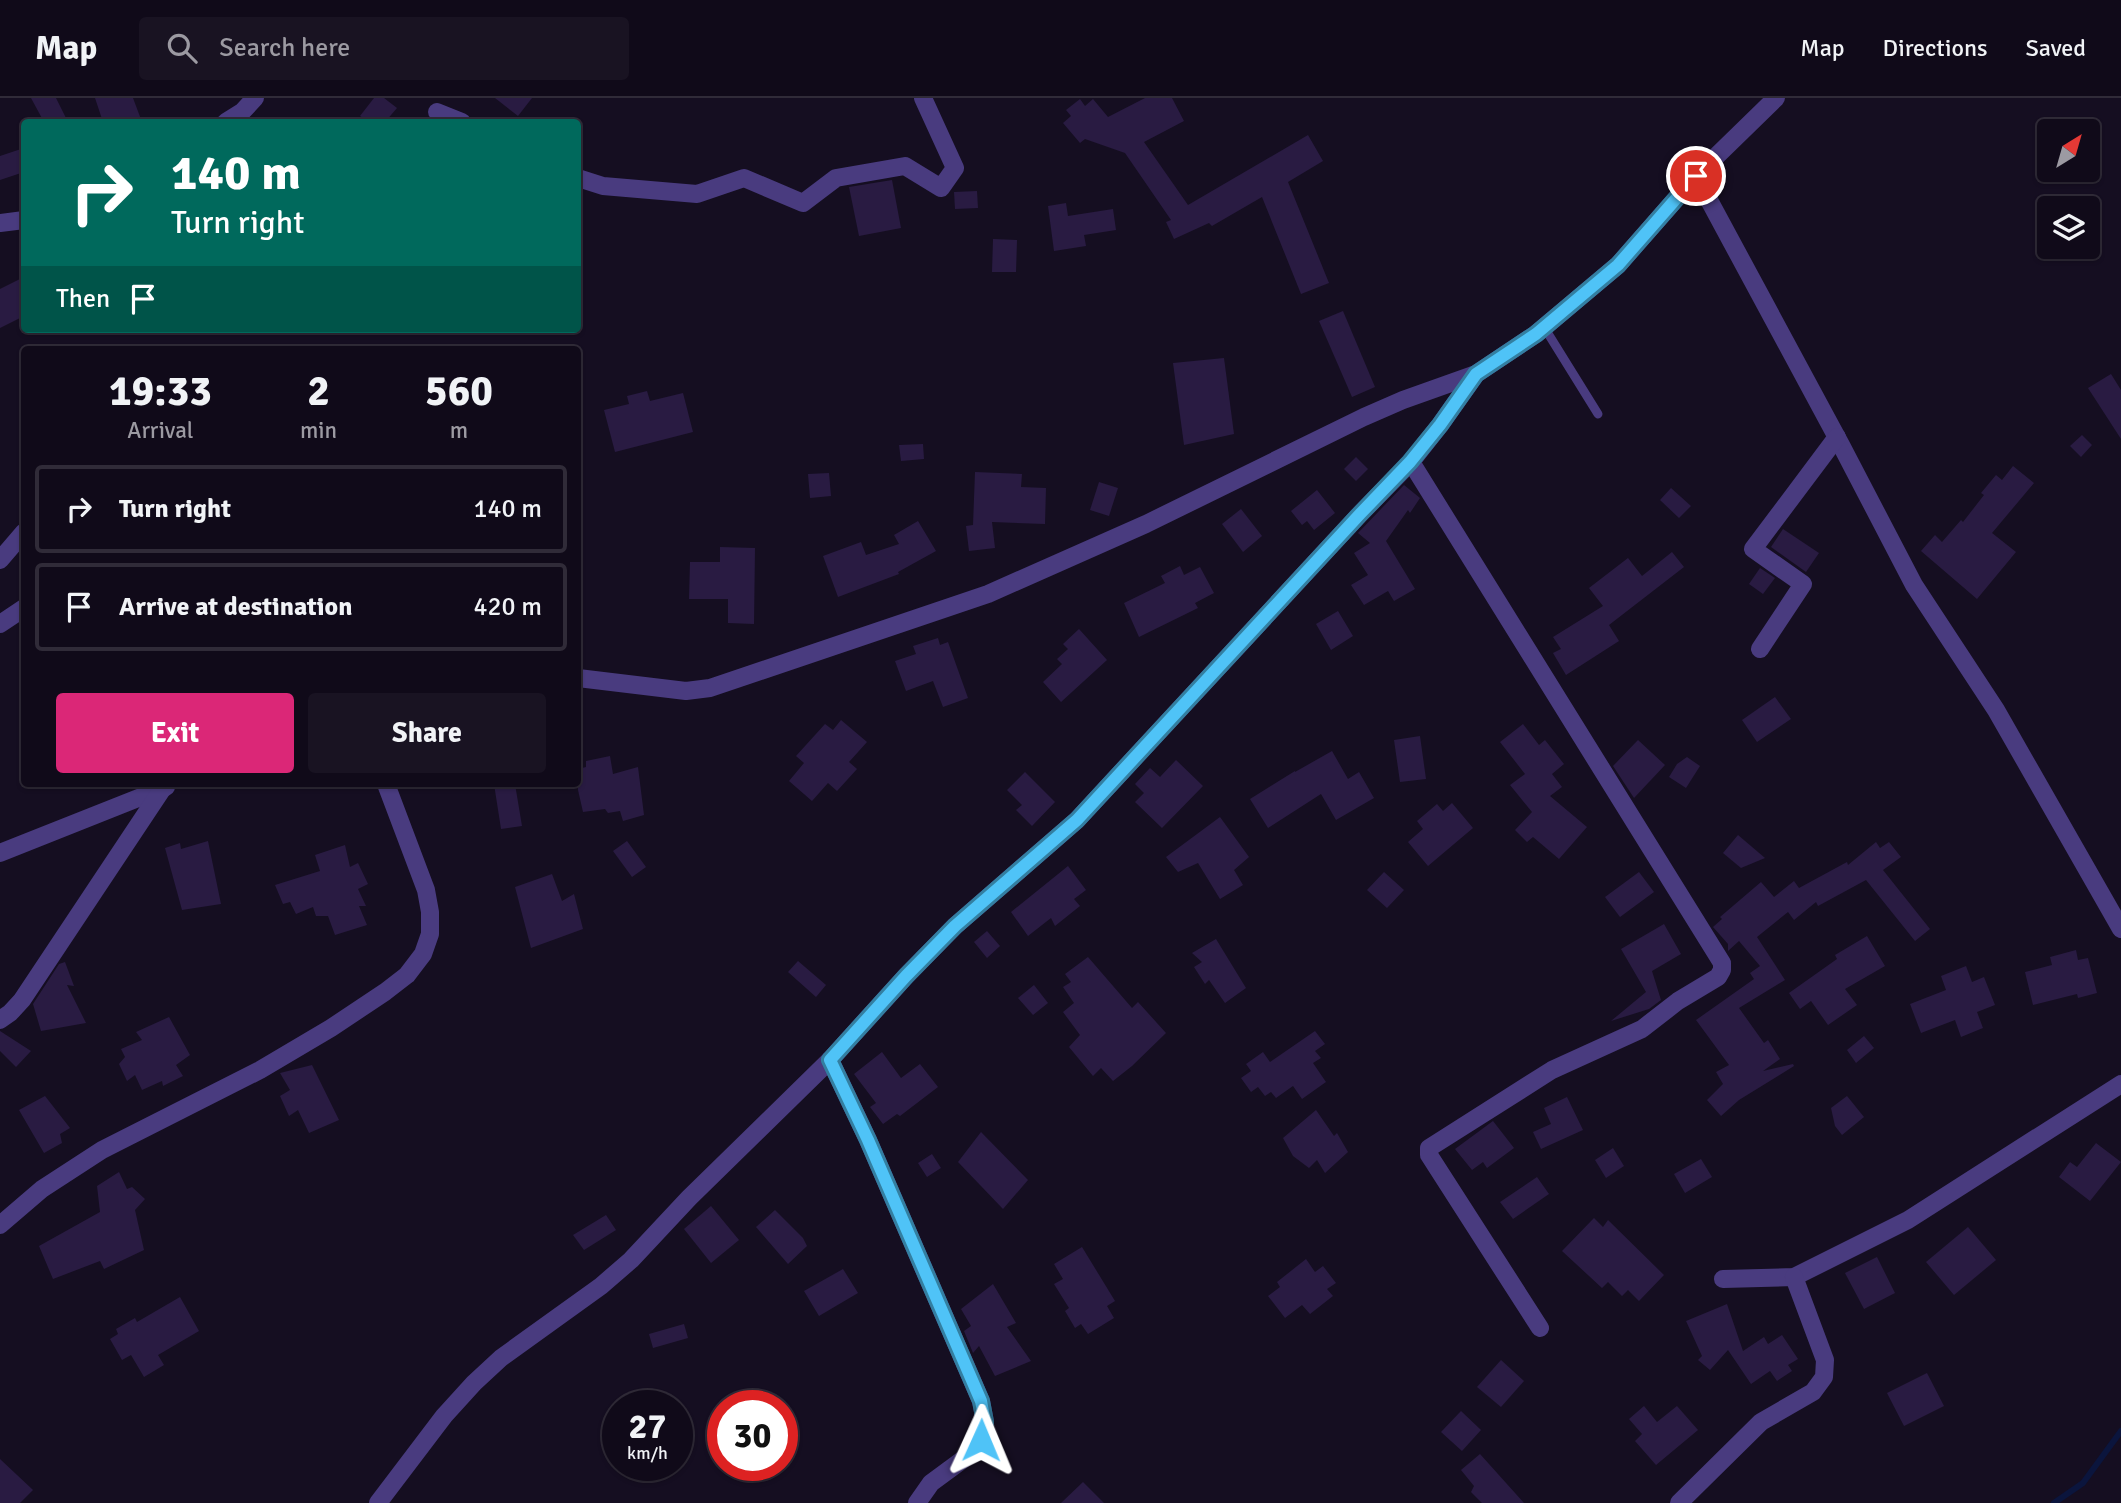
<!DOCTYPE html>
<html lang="en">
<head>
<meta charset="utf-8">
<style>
	:root { --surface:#100a19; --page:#191322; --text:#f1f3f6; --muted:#9c9aa2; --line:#302b38; --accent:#db2777 }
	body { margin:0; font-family:Signika,sans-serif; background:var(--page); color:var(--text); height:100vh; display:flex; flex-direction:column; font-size:26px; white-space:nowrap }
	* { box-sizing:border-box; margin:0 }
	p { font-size:23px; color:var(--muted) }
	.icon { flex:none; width:38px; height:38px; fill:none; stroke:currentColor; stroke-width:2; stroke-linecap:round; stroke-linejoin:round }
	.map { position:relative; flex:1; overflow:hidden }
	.panel { position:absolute; left:21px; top:248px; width:560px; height:441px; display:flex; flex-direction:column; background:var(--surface); border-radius:7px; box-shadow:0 2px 5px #0004,0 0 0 2px var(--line) }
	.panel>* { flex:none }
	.hud { position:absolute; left:21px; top:21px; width:560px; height:214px; border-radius:7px; box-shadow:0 2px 5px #0004,0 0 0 2px var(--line); background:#00695c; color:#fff; overflow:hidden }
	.needle { width:46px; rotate:37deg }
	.controls { position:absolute; left:2037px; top:21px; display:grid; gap:14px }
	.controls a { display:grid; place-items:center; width:63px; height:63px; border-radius:7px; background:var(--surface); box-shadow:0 2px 5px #0004,0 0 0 2px var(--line); font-size:35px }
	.speed { position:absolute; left:602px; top:1292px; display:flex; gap:14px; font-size:35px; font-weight:700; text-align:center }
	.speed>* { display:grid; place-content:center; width:91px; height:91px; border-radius:50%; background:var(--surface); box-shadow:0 2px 5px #0004,0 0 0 2px var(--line); line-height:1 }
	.speed small { font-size:18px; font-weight:400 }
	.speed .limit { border:10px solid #d22; background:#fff; color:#111 }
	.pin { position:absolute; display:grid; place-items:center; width:60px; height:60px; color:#fff; margin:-30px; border:4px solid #fff; border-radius:50%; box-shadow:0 2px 7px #0007 }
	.me { position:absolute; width:77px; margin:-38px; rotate:1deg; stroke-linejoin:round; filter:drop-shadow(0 0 5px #0008) }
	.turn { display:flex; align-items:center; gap:24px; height:147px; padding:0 35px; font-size:32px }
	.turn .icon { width:91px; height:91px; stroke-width:2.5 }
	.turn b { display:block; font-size:49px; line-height:60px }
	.then { display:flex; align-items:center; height:66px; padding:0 35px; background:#0003; gap:14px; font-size:26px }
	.eta { display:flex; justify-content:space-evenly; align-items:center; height:119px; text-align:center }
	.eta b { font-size:42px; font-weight:700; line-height:49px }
	.primary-button { display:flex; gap:14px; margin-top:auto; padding:14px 35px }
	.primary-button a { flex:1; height:80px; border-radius:7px; background:var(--accent); color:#fff; font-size:28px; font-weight:700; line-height:80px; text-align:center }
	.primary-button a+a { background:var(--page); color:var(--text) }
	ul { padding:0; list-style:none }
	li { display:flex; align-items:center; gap:21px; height:88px; margin:0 14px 10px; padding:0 21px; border:4px solid var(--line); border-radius:7px }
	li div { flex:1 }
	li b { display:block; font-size:26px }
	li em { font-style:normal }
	header { display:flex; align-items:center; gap:42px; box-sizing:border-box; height:98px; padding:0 35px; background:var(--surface); border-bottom:2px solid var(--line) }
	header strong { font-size:33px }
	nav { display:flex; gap:38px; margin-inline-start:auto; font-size:24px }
	.search { width:490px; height:63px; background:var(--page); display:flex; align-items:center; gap:18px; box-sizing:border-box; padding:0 24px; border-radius:7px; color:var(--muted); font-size:26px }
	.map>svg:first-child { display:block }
</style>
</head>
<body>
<header>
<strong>Map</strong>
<div class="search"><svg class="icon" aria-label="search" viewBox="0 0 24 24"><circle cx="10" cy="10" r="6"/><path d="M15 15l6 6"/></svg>Search here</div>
<nav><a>Map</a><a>Directions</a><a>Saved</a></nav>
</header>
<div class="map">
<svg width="2121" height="1405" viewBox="0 0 2121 1405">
	<rect width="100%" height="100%" fill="#150e21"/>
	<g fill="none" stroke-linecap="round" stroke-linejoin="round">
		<!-- stream -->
		<path stroke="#0b153d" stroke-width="6" d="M2054 1405 2083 1385 2121 1333"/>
	</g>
	<!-- building -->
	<g fill="#291b42">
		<path d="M31 0H56L68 24H44Z"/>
		<path d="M95 0H133L142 24H103Z"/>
		<path d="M374 0H384L397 10 385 24H369L360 18Z"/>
		<path d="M495 0H532L518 18Z"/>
		<path d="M1145 0H1172L1184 23 1144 44 1188 107 1308 37 1323 63 1288 84 1329 185 1301 196 1262 99 1212 128 1209 125 1174 141 1166 124 1171 122 1125 55 1085 41 1080 45 1063 25 1071 18 1066 12 1080 1 1085 8 1093 1 1108 19Z"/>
		<path d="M24 50V74L0 82V58Z"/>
		<path d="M892 82 901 130 859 138 849 89Z"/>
		<path d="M977 93 978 110 955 111 954 94Z"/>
		<path d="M1066 105 1068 118 1113 111 1116 132 1084 137 1086 148 1054 153 1048 108Z"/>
		<path d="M993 141 1017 142 1016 174H992Z"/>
		<path d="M24 179V218L0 230V191Z"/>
		<path d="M1343 213 1375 289 1352 299 1319 223Z"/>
		<path d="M1224 260 1234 336 1184 347 1173 265Z"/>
		<path d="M2111 276 2121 292V341L2088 290Z"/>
		<path d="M647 293 650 303 683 295 693 334 615 354 604 312 629 306 627 298Z"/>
		<path d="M2082 337 2092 347 2081 359 2070 348Z"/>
		<path d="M923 346 924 361 901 363 899 347Z"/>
		<path d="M1356 359 1368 371 1356 383 1344 371Z"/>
		<path d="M2013 368 2034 385 1992 435 2016 454 1977 501 1921 453 1935 437 1942 444 1961 422 1963 424 1984 397 1981 395 1996 377 2002 382Z"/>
		<path d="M975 374 1022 376 1021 389 1046 390 1045 426 992 424 995 450 969 453 966 428 973 427Z"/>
		<path d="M829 375 831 398 810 400 808 376Z"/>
		<path d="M1099 384 1118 390 1109 418 1090 412Z"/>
		<path d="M1404 387 1420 400 1410 415 1408 412 1386 443 1415 491 1394 503 1388 493 1364 507 1351 487 1368 477 1354 455 1370 445 1358 435Z"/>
		<path d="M1671 390 1691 408 1679 420 1660 402Z"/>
		<path d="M1317 392 1335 415 1314 432 1307 423 1302 427 1291 413Z"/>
		<path d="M1241 411 1262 438 1243 454 1222 426Z"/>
		<path d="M918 423 936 453 898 474 899 476 838 499 823 458 861 444 866 457 899 446 894 437Z"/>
		<path d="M1783 431 1819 455 1806 474 1771 449Z"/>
		<path d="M720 449 755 450 754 526 728 525V501H689L690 464H720Z"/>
		<path d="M1672 454 1684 469 1609 527 1619 543 1566 577 1553 555 1561 551 1553 539 1603 508 1589 490 1628 460 1642 478Z"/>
		<path d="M1180 468 1184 477 1200 469 1214 495 1195 505 1198 510 1139 539 1124 505 1165 485 1161 478Z"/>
		<path d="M1760 470 1775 480 1763 496 1749 486Z"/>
		<path d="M1338 513 1353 538 1331 552 1316 526Z"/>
		<path d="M1079 531 1107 562 1061 604 1043 584 1062 566 1057 561 1068 551 1063 546Z"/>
		<path d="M938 540 940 547 948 544 968 600 943 609 933 583 906 593 895 563 916 556 913 548Z"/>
		<path d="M1775 599 1791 621 1757 644 1742 622Z"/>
		<path d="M841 622 867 644 849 664 857 671 837 693 828 685 812 703 789 683 804 665 796 658 825 626 833 632Z"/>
		<path d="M1523 626 1539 647 1545 642 1564 666 1552 676 1562 689 1550 698 1587 729 1559 761 1533 739 1527 744 1515 732 1532 714 1510 687 1525 676 1500 644Z"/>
		<path d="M1420 638 1426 681 1400 684 1394 642Z"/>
		<path d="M1638 642 1665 667 1634 700 1613 668Z"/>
		<path d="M1332 653 1348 681 1359 674 1374 700 1336 722 1321 696 1268 730 1250 701 1295 673V674Z"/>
		<path d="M610 658 613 676 638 669 644 717 623 723 620 713 608 715 605 711 583 714 578 692V671L586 669V663Z"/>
		<path d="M1687 659 1700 668 1686 690 1669 679 1677 666Z"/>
		<path d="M1176 662 1203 688 1162 730 1135 704 1144 695 1135 686 1150 670 1160 679Z"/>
		<path d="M1025 674 1055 704 1032 728 1016 712 1022 707 1007 692Z"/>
		<path d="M494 686H515L522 728 501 731Z"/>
		<path d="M1452 705 1473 730 1428 768 1408 744 1423 731 1417 723 1437 706 1443 713Z"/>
		<path d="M1220 719 1249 759 1234 772 1243 787 1220 801 1198 765 1178 774 1166 759Z"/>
		<path d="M1738 737 1765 760 1741 770 1723 755Z"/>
		<path d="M208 743 221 806 182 812 165 750 180 745 181 751Z"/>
		<path d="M627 743 646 769 632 779 613 753Z"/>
		<path d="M1876 744 1880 750 1889 744 1901 759 1883 772 1930 831 1915 843 1866 782 1818 808 1816 804 1794 822 1788 814 1757 839 1785 882 1739 910 1764 945 1768 942 1780 961 1763 973 1793 966 1794 968 1739 1002 1721 1018 1707 1002 1723 986 1716 974 1729 967 1696 922 1754 881 1750 875 1760 868 1739 843 1728 853V846L1713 829 1722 821 1720 819 1761 784 1774 799 1794 783 1799 790 1847 764 1848 767Z"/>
		<path d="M345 747 350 769 358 765 368 786 358 791 366 808H359L367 827 335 837 328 818H316L313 809 296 816 290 804 283 806 275 787 320 773 315 757Z"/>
		<path d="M1068 768 1086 792 1074 801 1080 808 1055 828 1051 820 1028 838 1011 814Z"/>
		<path d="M1384 774 1404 792 1387 810 1367 792Z"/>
		<path d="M1639 774 1654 794 1620 819 1605 799Z"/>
		<path d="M552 776 562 803 574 796 583 831 531 850 515 789Z"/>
		<path d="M1664 826 1681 856 1652 873 1661 902 1649 911 1611 923 1646 894 1621 851Z"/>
		<path d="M987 833 1000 848 987 860 974 844Z"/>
		<path d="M1867 838 1885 868 1845 891 1857 907 1828 927 1811 903 1800 911 1789 895 1837 861 1835 857Z"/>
		<path d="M1216 841 1246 890 1225 905 1209 882 1205 886 1194 869 1202 864 1192 855Z"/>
		<path d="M2076 852 2078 862 2088 860 2097 895 2078 900 2077 896 2033 907 2025 874 2052 867 2050 859Z"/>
		<path d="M1088 859 1132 910 1138 904 1166 935 1132 968 1113 983 1101 970 1093 978 1069 949 1080 937 1063 914 1074 905 1063 889 1071 884 1065 876Z"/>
		<path d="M798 863 826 887 816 899 788 874Z"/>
		<path d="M65 864 74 888 67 887 86 925 41 933 33 906 59 866Z"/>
		<path d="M1966 868 1972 884 1984 879 1995 907 1977 914 1983 930 1961 939 1955 922 1921 935 1910 906 1946 892 1941 878Z"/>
		<path d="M1034 887 1048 905 1033 917 1018 900Z"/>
		<path d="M169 919 190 957 176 967 183 978 163 988 162 983 142 992 135 977 127 983 119 966 125 959 121 951 142 942 136 934Z"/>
		<path d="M0 933 31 953 16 969 0 953Z"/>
		<path d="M1315 933 1325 946 1315 953 1321 960 1313 965 1326 984 1302 1001 1293 988 1276 1000 1271 994 1265 998 1258 989 1251 994 1241 980 1251 973 1246 966 1263 954 1270 964Z"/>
		<path d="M1864 938 1874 950 1856 965 1847 952Z"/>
		<path d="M882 954 901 980 920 966 938 989 900 1018 897 1016 883 1026 870 1009 876 1005 854 976Z"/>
		<path d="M312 967 339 1022 309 1035 298 1012 289 1018 280 998 290 992 280 975Z"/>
		<path d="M45 998 70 1030 60 1036 62 1045 44 1055 19 1012Z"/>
		<path d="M1847 998 1864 1019 1842 1037 1835 1028 1831 1010Z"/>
		<path d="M1567 999 1583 1032 1541 1051 1533 1034 1551 1026 1544 1010Z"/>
		<path d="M1316 1012 1334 1038 1337 1035 1348 1054 1325 1075 1317 1062 1309 1070 1293 1058 1283 1040Z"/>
		<path d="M1493 1023 1514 1050 1487 1070 1483 1064 1472 1072 1455 1051Z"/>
		<path d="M981 1034 1028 1082 1003 1111 958 1064Z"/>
		<path d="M2096 1045 2121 1064 2090 1103 2059 1079 2070 1064 2077 1069Z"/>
		<path d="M1613 1050 1624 1068 1606 1080 1595 1062Z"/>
		<path d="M932 1056 941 1070 927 1079 918 1065Z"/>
		<path d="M1701 1061 1712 1079 1685 1095 1674 1076Z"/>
		<path d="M119 1074 127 1091 132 1089 145 1101 135 1112 144 1152 104 1171 100 1163 53 1181 39 1148 100 1114 97 1088Z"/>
		<path d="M1537 1079 1549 1096 1513 1121 1500 1104Z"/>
		<path d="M711 1108 739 1142 711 1165 684 1131Z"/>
		<path d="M775 1112 803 1140 807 1148 788 1166 756 1129Z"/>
		<path d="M606 1117 616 1132 584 1152 573 1137Z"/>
		<path d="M1594 1120 1603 1129 1608 1122 1664 1177 1639 1203 1628 1192 1622 1198 1608 1184 1602 1190 1562 1153Z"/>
		<path d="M1968 1129 1996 1162 1954 1197 1926 1164Z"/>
		<path d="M1082 1149 1115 1203 1107 1208 1114 1220 1088 1236 1081 1226 1075 1230 1065 1213 1069 1210 1054 1186 1063 1181 1054 1166Z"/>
		<path d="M1877 1159 1895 1195 1864 1211 1845 1175Z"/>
		<path d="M1306 1161 1315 1174 1323 1168 1336 1185 1327 1191 1333 1198 1310 1216 1302 1207 1285 1220 1268 1198 1280 1189 1277 1184Z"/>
		<path d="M843 1171 858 1195 819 1218 804 1193Z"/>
		<path d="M993 1186 1016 1225 1007 1229 1031 1263 995 1278 979 1248 973 1255 964 1233 971 1228 961 1211Z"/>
		<path d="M180 1199 199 1233 158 1257 164 1267 144 1279 131 1257 122 1262 110 1241 118 1236 116 1231 135 1220 137 1224Z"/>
		<path d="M1727 1206 1743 1253 1764 1239 1768 1246 1782 1237 1798 1261 1788 1267 1792 1273 1777 1283 1770 1273 1751 1286 1728 1252 1710 1272 1698 1262 1702 1258 1686 1223Z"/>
		<path d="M684 1226 688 1240 653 1250 649 1236Z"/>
		<path d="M1501 1262 1524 1283 1501 1309 1477 1289Z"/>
		<path d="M1927 1275 1944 1308 1904 1328 1887 1295Z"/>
		<path d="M1644 1308 1657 1324 1677 1308 1698 1332 1656 1367 1635 1343 1642 1336 1629 1321Z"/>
		<path d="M1461 1313 1481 1332 1462 1353 1441 1334Z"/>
		<path d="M1480 1356 1524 1405H1482L1471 1394 1474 1388 1461 1372Z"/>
		<path d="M0 1361 33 1392 20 1405H0Z"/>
		<path d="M1083 1384 1104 1405H1061Z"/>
	</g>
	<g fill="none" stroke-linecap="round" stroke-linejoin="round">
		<!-- service -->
		<path stroke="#493b7f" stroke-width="9" d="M1544 229 1598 316"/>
		<!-- minor -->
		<g stroke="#493b7f" stroke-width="18">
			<path d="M437 14 462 24"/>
			<path d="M226 24 242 14 255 0"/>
			<path d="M1696 78 1841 347 1914 487 1996 612 2121 831"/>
			<path d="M578 80 603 88 697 96 744 80 803 105 836 80 905 68 941 90 955 70 923 0"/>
			<path d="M0 125 24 122"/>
			<path d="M1411 364 1722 865V872L1718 879 1678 903 1642 931 1552 972 1429 1050V1057L1540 1230"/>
			<path d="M0 462 24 434"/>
			<path d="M0 526 24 510"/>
			<path d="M1760 551 1803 486 1753 451 1837 339"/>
			<path d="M578 580 686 593 710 590 988 496 1146 426 1364 319 1403 302 1476 276 1536 236 1618 167 1696 78 1776 0"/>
			<path d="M0 755 166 689"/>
			<path d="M0 922 10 915 22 902 163 690"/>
			<path d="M830 962 868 1042 981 1303 985 1324 981 1342 969 1357 931 1385 917 1405"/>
			<path d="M0 1127 42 1091 102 1052 260 972 331 930 385 894 407 877 423 856 430 836V814L426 792 386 686"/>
			<path d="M1723 1181 1794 1179 1908 1122 2121 986"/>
			<path d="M378 1405 444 1318 474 1285 501 1260 601 1188 631 1162 689 1100 830 962 906 878 955 828 1077 722 1360 416 1411 364 1440 327 1476 276"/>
			<path d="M1679 1405 1761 1324 1813 1294 1824 1279 1825 1262 1794 1179"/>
		</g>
	</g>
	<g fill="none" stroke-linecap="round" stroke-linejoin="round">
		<defs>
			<path id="route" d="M981 1342 985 1324 981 1303 868 1042 830 962 906 878 955 828 1077 722 1360 416 1410 364 1440 327 1476 276 1536 236 1618 167 1696 78"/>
		</defs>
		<!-- route casing -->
		<use href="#route" stroke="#337fa1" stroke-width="18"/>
		<!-- route -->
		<use href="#route" stroke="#4fc3f7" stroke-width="12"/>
	</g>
</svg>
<div class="controls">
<a><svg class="needle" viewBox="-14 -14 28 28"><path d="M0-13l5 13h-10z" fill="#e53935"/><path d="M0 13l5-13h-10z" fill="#9c9aa2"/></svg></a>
<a><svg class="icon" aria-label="layers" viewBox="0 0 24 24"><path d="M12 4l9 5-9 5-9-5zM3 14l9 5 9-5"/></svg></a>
</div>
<div class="speed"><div>27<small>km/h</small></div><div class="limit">30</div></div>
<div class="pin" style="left:1696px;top:78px;background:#d93025"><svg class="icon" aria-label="arrive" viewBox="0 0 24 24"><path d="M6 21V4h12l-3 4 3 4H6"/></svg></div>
<svg class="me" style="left:981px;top:1342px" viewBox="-20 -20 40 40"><path d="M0-17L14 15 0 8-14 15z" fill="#4fc3f7" stroke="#fff" stroke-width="4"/></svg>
<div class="hud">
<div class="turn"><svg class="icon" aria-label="right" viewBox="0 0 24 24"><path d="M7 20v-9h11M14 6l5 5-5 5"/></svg><div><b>140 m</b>Turn right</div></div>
<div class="then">Then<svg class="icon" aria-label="arrive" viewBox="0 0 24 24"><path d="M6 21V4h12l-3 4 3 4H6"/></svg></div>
</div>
<section class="panel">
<div class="eta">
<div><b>19:33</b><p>Arrival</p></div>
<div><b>2</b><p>min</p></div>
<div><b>560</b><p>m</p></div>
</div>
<ul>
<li><svg class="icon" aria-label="right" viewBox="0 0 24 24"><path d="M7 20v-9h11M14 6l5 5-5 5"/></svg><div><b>Turn right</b></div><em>140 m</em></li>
<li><svg class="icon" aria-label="arrive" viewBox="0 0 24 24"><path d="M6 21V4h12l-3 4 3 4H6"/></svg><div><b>Arrive at destination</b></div><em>420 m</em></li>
</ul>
<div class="primary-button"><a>Exit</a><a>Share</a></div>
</section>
</div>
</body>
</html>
